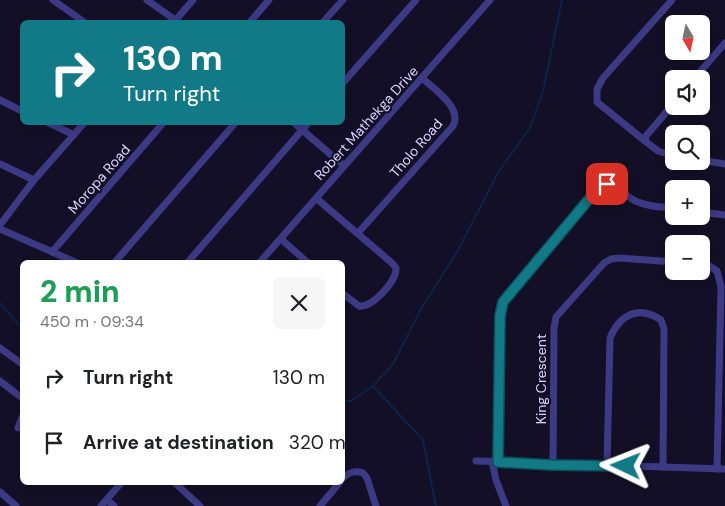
<!DOCTYPE html>
<html lang="en">
<head>
<meta charset="utf-8">
<style>
	:root { --surface:#fff; --page:#f6f6f6; --text:#202124; --muted:#757577 }
	body { margin:0; font-family:"DM Sans",sans-serif; background:var(--page); color:var(--text); height:100vh; display:flex; flex-direction:column; font-size:19px; white-space:nowrap }
	* { box-sizing:border-box; margin:0 }
	p { font-size:16px; color:var(--muted) }
	.icon { flex:none; width:28px; height:28px; fill:none; stroke:currentColor; stroke-width:2; stroke-linecap:round; stroke-linejoin:round }
	.map { position:relative; flex:1; overflow:hidden }
	.drawer { position:absolute; left:20px; top:260px; width:325px; height:225px; display:flex; flex-direction:column; background:var(--surface); border-radius:8px; box-shadow:0 2px 8px #0003 }
	.drawer>* { flex:none }
	.banner { position:absolute; left:20px; top:20px; width:325px; height:105px; border-radius:8px; box-shadow:0 2px 8px #0003; background:#127987; color:#fff; overflow:hidden }
	.needle { width:32px; rotate:171deg }
	.controls { position:absolute; left:665px; top:15px; display:grid; gap:10px }
	.controls a { display:grid; place-items:center; width:45px; height:45px; border-radius:8px; background:var(--surface); box-shadow:0 2px 8px #0003; font-size:25px }
	.pin { position:absolute; display:grid; place-items:center; width:42px; height:42px; color:#fff; margin:-21px; border-radius:10px; box-shadow:0 2px 8px #0006 }
	.me { position:absolute; width:55px; margin:-28px; rotate:272deg; stroke-linejoin:round; filter:drop-shadow(0 0 4px #0008) }
	.turn { display:flex; align-items:center; gap:18px; height:105px; padding:0 20px; font-size:22px }
	.turn .icon { width:65px; height:65px; stroke-width:2.5 }
	.turn b { display:block; font-size:35px; line-height:42px }
	.round { display:grid; place-items:center; flex:none; width:52px; height:52px; border-radius:8px; background:var(--page) }
	.head { display:flex; align-items:center; justify-content:space-between; height:85px; padding:0 20px }
	h1 { font-size:30px; font-weight:800; line-height:38px; color:#1e9e55 }
	ul { padding:0; list-style:none }
	li { display:flex; align-items:center; gap:15px; height:65px; padding:0 20px }
	li div { flex:1 }
	li b { display:block; font-size:19px }
	li em { font-style:normal }
	.map>svg:first-child { display:block }
</style>
</head>
<body>
<div class="map">
<svg width="725" height="506" viewBox="0 0 725 506">
	<rect width="100%" height="100%" fill="#130f26"/>
	<g fill="none" stroke-linecap="round" stroke-linejoin="round">
		<!-- stream -->
		<g stroke="#0c2248" stroke-width="2">
			<path d="M0 303 22 328"/>
			<path d="M373 386 393 364 421 309 457 252 499 171 530 128 543 91 562 0"/>
			<path d="M342 400 351 401 373 386 423 440 436 506"/>
		</g>
		<!-- minor -->
		<g stroke="#3d3a85" stroke-width="7">
			<path d="M53 0 84 22"/>
			<path d="M147 0 178 22"/>
			<path d="M174 22 193 0"/>
			<path d="M250 22 269 0"/>
			<path d="M323 22 343 0"/>
			<path d="M694 79 725 43"/>
			<path d="M342 84 416 0"/>
			<path d="M0 100 22 111"/>
			<path d="M674 103 646 136 645 141 658 151 674 156"/>
			<path d="M47 122 74 135"/>
			<path d="M293 122 344 166"/>
			<path d="M645 141 597 102V89L603 78 672 0"/>
			<path d="M701 160 725 164"/>
			<path d="M0 164 34 180"/>
			<path d="M316 198 392 263 396 268C397 281 372 308 359 306L342 293"/>
			<path d="M701 212 725 215"/>
			<path d="M0 225 34 180 85 122"/>
			<path d="M0 229 75 262"/>
			<path d="M358 233 453 126C463 108 434 89 422 78"/>
			<path d="M281 239 307 262"/>
			<path d="M52 252 164 122"/>
			<path d="M115 262 236 122"/>
			<path d="M188 262 309 122"/>
			<path d="M260 262 490 0"/>
			<path d="M701 264 708 265 717 271 721 287 717 469"/>
			<path d="M0 348 22 364"/>
			<path d="M0 381 22 398"/>
			<path d="M18 428 22 417"/>
			<path d="M476 461 725 469"/>
			<path d="M492 461 496 480 506 506"/>
			<path d="M498 461 500 316 506 297 595 192C615 172 620 196 638 202 649 207 662 207 674 208"/>
			<path d="M553 465 554 328 556 317 604 263 611 259 619 258 674 262"/>
			<path d="M607 465 610 338C620 314 639 305 661 320L664 329 663 467"/>
			<path d="M342 479C349 472 355 470 363 473L367 478 376 506"/>
			<path d="M174 482 200 506"/>
			<path d="M0 492 16 506"/>
			<path d="M107 500 114 506"/>
			<path d="M101 506 122 482"/>
			<path d="M320 506 340 482"/>
		</g>
	</g>
	<g fill="none" stroke-linecap="round" stroke-linejoin="round">
		<defs>
			<path id="route" d="M607 184 595 192 503 302 500 316 498 462 552 465 626 466"/>
		</defs>
		<!-- route casing -->
		<use href="#route" stroke="#0c4f58" stroke-width="12"/>
		<!-- route -->
		<use href="#route" stroke="#127987" stroke-width="9"/>
	</g>
	<g text-anchor="middle" dominant-baseline="central" stroke-width="4.5" stroke-linejoin="round" paint-order="stroke">
		<!-- street labels -->
		<g font-size="14" fill="#d9d4ff" stroke="#130f26">
			<text transform="translate(366 123) rotate(-48)">Robert Mathekga Drive</text>
			<text transform="translate(416 148) rotate(-49)">Tholo Road</text>
			<text transform="translate(99 179) rotate(-49)">Moropa Road</text>
			<text transform="translate(541 379) rotate(-90)">King Crescent</text>
		</g>
	</g>
</svg>
<div class="controls">
<a><svg class="needle" viewBox="-14 -14 28 28"><path d="M0-13l5 13h-10z" fill="#e53935"/><path d="M0 13l5-13h-10z" fill="#757577"/></svg></a>
<a><svg class="icon" aria-label="sound" viewBox="0 0 24 24"><path d="M4 9h4l5-4v14l-5-4H4zM17 9q2 3 0 6"/></svg></a>
<a><svg class="icon" aria-label="search" viewBox="0 0 24 24"><circle cx="10" cy="10" r="6"/><path d="M15 15l6 6"/></svg></a>
<a>+</a>
<a>−</a>
</div>
<div class="pin" style="left:607px;top:184px;background:#d93025"><svg class="icon" aria-label="arrive" viewBox="0 0 24 24"><path d="M6 21V4h12l-3 4 3 4H6"/></svg></div>
<svg class="me" style="left:626px;top:466px" viewBox="-20 -20 40 40"><path d="M0-17L14 15 0 8-14 15z" fill="#127987" stroke="#fff" stroke-width="4"/></svg>
<div class="banner">
<div class="turn"><svg class="icon" aria-label="right" viewBox="0 0 24 24"><path d="M7 20v-9h11M14 6l5 5-5 5"/></svg><div><b>130 m</b>Turn right</div></div>
</div>
<section class="drawer">
<div class="head"><div><h1>2 min</h1><p>450 m · 09:34</p></div><a class="round"><svg class="icon" aria-label="close" viewBox="0 0 24 24"><path d="M6 6l12 12M18 6L6 18"/></svg></a></div>
<ul>
<li><svg class="icon" aria-label="right" viewBox="0 0 24 24"><path d="M7 20v-9h11M14 6l5 5-5 5"/></svg><div><b>Turn right</b></div><em>130 m</em></li>
<li><svg class="icon" aria-label="arrive" viewBox="0 0 24 24"><path d="M6 21V4h12l-3 4 3 4H6"/></svg><div><b>Arrive at destination</b></div><em>320 m</em></li>
</ul>
</section>
</div>
</body>
</html>
